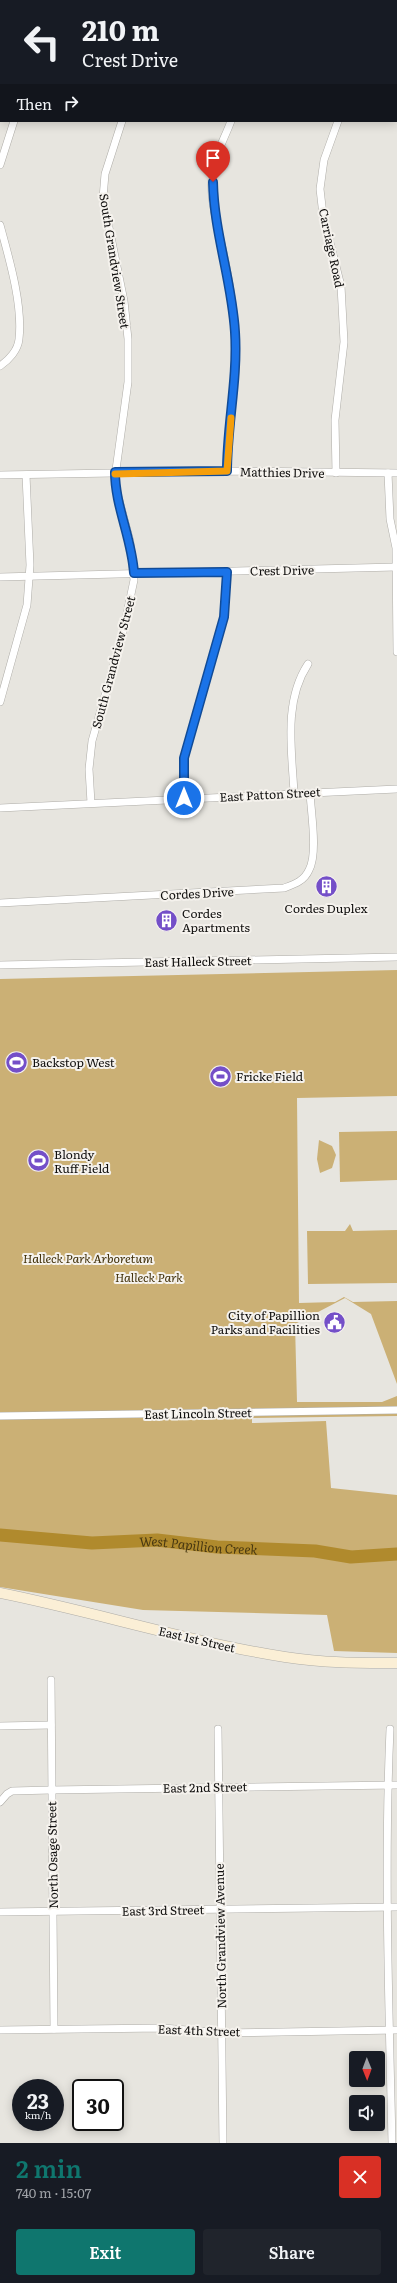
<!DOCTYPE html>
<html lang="en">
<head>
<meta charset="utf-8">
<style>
	:root { --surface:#171b24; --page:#20242c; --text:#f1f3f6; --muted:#9ea1a6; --accent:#0f766e }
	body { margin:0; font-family:Literata,serif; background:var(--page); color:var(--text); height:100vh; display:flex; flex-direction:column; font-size:15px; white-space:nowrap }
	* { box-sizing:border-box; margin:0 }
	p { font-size:13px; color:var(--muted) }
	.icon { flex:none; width:22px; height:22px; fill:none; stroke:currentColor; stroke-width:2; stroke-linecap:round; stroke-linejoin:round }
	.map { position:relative; height:2143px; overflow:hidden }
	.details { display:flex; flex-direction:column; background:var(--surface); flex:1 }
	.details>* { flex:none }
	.banner { position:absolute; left:0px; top:0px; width:397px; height:122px; box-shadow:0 2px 10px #0003; background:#171b24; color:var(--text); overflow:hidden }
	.needle { width:26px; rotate:179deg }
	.controls { position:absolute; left:349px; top:2051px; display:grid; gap:8px }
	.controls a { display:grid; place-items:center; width:36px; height:36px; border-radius:4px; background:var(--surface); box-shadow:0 2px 10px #0003; font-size:20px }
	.speed { position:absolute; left:12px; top:2079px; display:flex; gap:8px; font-size:20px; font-weight:700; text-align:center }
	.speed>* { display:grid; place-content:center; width:52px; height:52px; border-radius:50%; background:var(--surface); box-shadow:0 2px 10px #0003; line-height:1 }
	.speed small { font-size:10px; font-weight:400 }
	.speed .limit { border:2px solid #111; border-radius:6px; background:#fff; color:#111 }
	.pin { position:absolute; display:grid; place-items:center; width:34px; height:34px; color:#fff; margin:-41px -17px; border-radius:50% 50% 50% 0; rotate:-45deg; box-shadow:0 0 4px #0007 }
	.pin .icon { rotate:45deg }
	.me { position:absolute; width:44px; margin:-22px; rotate:0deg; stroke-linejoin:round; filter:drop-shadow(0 0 3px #0008) }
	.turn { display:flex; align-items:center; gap:14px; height:84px; padding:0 16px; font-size:18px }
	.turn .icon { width:52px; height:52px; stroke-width:2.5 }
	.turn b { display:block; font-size:28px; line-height:34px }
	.then { display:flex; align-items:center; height:38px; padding:0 16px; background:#0003; gap:8px; font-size:15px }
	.round { display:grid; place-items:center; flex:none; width:42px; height:42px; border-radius:4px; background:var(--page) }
	.overview { display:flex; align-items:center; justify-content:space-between; height:68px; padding:0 16px }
	h1 { font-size:24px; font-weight:600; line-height:30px; color:var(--accent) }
	.action { display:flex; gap:8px; margin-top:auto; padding:8px 16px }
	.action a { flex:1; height:46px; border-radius:4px; background:var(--accent); color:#fff; font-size:16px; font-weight:600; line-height:46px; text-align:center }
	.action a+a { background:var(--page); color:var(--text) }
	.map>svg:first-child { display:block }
</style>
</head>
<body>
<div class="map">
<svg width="397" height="2143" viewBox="0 0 397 2143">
	<rect width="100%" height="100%" fill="#e7e5df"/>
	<!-- green -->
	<g fill="#cbb075">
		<path d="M397 970V1096L297 1098 299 1303 335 1302 344 1297 353 1302 397 1301V1384L371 1314 345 1298 295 1324 297 1402H382L397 1396V1416L252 1418V1423L326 1421 331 1488 397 1495V1653L334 1651 327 1615 143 1610 0 1587V979Z"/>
		<path d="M397 1131V1180L340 1182 339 1132Z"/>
		<path d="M319 1140 332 1146 336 1155 332 1168 320 1173 317 1159Z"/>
		<path d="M350 1224 353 1231 397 1230V1283L308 1284 307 1231H345Z"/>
	</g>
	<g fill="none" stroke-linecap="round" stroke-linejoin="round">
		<!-- river -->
		<path stroke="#b08a2d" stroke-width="13" id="s1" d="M0 1535 92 1543 157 1540 217 1547 315 1551 351 1557 397 1554"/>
		<defs>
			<g id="minor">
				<path d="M171 0V1"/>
				<path d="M0 165 14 121"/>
				<path d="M0 225C9 258 23 305 19 339 18 350 9 360 0 366"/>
				<path d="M227 471C227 426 238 381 235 335 234 306 229 279 223 251 217 223 207 192 214 164 218 149 226 135 231 121"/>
				<path d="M336 473 335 420 344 342 341 286 323 215 320 189 324 160 338 121"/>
				<path d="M388 473 390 519 396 548 397 652"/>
				<path d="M0 475 227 471 397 473"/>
				<path d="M0 577 396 567"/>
				<path d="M0 702 27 605 30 565 26 475"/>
				<path d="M294 793C292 751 283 702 308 664"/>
				<path d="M184 798V758L224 617 227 572"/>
				<path d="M91 803 89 769 92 741 123 632 134 580 130 541 118 496 115 477 128 382V339L124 301 103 198 105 174 122 121"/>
				<path d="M0 808 397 789"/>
				<path d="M0 903 284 888C295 884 304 881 309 870 318 854 311 812 310 793"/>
				<path d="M0 965 397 957"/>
				<path d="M0 1416 397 1410"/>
				<path d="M51 1680 54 2029"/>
				<path d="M0 1726 51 1725"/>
				<path d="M218 1729 223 2143"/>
				<path d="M390 1729C384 1867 389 2005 392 2143"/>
				<path d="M0 1802 7 1794 12 1791 51 1790 397 1785"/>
				<path d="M0 1912 397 1907"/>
				<path d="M0 2030 163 2028 222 2033 397 2030"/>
			</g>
			<g id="tertiary">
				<path d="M396 69H397"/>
				<path d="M0 75H1"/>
			</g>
			<path id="secondary" d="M0 1593C95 1612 189 1642 285 1657 322 1663 359 1663 397 1663"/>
		</defs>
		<!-- minor casing -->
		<use href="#minor" stroke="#aeaca7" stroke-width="8"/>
		<!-- tertiary casing -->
		<use href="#tertiary" stroke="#aeaca7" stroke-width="10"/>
		<!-- secondary casing -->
		<use href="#secondary" stroke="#aeaca7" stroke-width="11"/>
		<!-- minor -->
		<use href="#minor" stroke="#fff" stroke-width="7"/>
		<!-- tertiary -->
		<use href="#tertiary" stroke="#fff" stroke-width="9"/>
		<!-- secondary -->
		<use href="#secondary" stroke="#fbefd6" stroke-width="10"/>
	</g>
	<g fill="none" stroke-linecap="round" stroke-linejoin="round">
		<defs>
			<path id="route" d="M184 798V758L224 617 227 572 134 573C132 539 115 506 115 472L227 471C227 425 238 379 235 332 232 281 214 233 213 182"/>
		</defs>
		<!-- route casing -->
		<use href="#route" stroke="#114b97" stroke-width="10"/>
		<!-- route -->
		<use href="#route" stroke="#1a73e8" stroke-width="7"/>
		<!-- slow -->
		<path stroke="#f59e0b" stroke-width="7" d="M115 474 227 471 231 418"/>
	</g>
	<!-- icons -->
	<defs>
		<symbol id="building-disc" viewBox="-11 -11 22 22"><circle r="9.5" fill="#744fc8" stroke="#f5f2ed"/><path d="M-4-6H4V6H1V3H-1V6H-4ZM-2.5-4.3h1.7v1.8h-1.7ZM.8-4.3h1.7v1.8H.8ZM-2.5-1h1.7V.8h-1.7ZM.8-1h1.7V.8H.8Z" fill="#fff"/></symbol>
		<symbol id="stadium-disc" viewBox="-11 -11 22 22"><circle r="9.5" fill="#744fc8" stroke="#f5f2ed"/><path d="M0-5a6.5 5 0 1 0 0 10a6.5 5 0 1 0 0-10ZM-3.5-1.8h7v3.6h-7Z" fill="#fff"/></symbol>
		<symbol id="civic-disc" viewBox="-11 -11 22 22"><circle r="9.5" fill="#744fc8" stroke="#f5f2ed"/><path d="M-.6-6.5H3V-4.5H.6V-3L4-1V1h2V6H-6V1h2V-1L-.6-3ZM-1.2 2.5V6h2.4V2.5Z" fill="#fff"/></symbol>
	</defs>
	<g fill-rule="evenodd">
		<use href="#building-disc" x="314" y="874" width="25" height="25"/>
		<use href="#building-disc" x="154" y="908" width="25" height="25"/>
		<use href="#stadium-disc" x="4" y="1050" width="25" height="25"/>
		<use href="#stadium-disc" x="208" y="1064" width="25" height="25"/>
		<use href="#stadium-disc" x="26" y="1148" width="25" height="25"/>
		<use href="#civic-disc" x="322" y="1310" width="25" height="25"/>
	</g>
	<g text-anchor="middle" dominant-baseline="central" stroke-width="4" stroke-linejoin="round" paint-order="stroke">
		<!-- street labels -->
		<g font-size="12" fill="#100f0e" stroke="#f5f2ed">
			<text transform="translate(332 248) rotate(78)">Carriage Road</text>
			<text transform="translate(115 261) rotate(81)">South Grandview Street</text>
			<text transform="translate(282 472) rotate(1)">Matthies Drive</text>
			<text transform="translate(282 570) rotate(-1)">Crest Drive</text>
			<text transform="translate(113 662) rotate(-75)">South Grandview Street</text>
			<text transform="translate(270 794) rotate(-3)">East Patton Street</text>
			<text transform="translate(197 893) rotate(-3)">Cordes Drive</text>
			<text transform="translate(198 961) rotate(-1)">East Halleck Street</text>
			<text transform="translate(198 1413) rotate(-1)">East Lincoln Street</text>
			<text transform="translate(197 1639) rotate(13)">East 1st Street</text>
			<text transform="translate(205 1787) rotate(-1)">East 2nd Street</text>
			<text transform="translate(52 1855) rotate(-91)">North Osage Street</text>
			<text transform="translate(163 1910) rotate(-1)">East 3rd Street</text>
			<text transform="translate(220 1936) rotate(-91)">North Grandview Avenue</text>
			<text transform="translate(199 2030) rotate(2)">East 4th Street</text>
		</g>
		<!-- poi labels -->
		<g font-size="12" fill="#100f0e" stroke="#f5f2ed" text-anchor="start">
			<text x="326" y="908" text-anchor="middle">Cordes Duplex</text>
			<text x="182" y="913">Cordes<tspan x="182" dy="14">Apartments</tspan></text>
			<text x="32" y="1062">Backstop West</text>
			<text x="236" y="1076">Fricke Field</text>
			<text x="54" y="1154">Blondy<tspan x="54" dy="14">Ruff Field</tspan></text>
			<text x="320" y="1315" text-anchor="end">City of Papillion<tspan x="320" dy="14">Parks and Facilities</tspan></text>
		</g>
		<!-- park labels -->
		<g font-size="12" font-style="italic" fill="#3f2e06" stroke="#f5f2ed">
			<text x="88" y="1258">Halleck Park Arboretum</text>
			<text x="149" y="1277">Halleck Park</text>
		</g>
		<!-- water labels -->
		<g font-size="13" font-style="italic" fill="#483811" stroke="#f5f2ed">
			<text stroke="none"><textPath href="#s1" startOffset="199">West Papillion Creek</textPath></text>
		</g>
	</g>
</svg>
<div class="controls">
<a><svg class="needle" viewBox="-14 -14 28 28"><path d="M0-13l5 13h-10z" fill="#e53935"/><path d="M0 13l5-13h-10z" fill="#9ea1a6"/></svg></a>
<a><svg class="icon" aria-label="sound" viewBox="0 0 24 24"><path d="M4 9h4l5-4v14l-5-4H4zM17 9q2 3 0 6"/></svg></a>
</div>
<div class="speed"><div>23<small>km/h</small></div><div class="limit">30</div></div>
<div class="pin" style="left:213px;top:182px;background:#d93025"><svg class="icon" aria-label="arrive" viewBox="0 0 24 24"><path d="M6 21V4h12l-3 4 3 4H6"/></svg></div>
<svg class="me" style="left:184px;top:798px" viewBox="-20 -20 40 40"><circle r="17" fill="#1a73e8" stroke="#fff" stroke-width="3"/><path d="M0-11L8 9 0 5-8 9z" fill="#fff"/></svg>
<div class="banner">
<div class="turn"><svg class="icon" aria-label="left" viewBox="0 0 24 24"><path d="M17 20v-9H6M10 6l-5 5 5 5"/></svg><div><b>210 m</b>Crest Drive</div></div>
<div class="then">Then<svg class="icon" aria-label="right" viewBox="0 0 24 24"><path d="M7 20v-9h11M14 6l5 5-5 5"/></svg></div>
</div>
</div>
<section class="details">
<div class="overview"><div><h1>2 min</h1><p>740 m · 15:07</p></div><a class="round" style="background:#d93025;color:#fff"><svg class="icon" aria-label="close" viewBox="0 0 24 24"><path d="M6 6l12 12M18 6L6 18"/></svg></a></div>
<div class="action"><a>Exit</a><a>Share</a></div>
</section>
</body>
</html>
